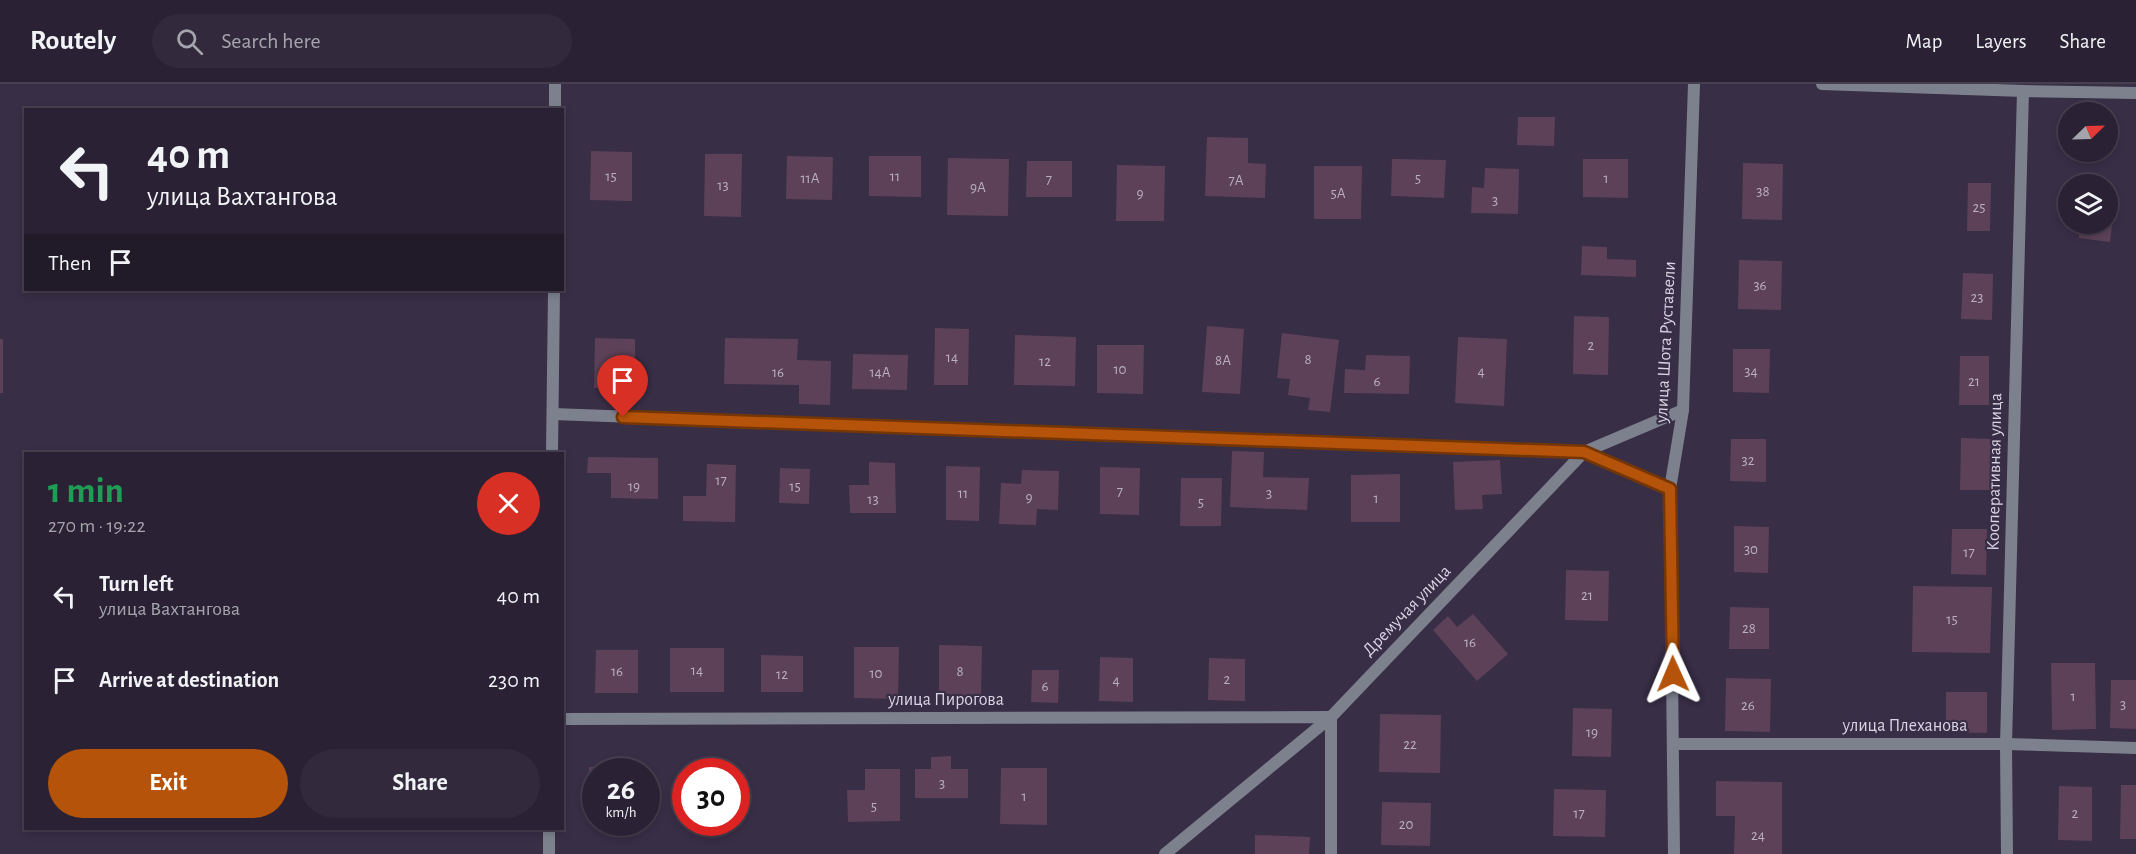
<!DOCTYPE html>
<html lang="en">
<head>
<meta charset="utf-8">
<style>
	:root { --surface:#2a2234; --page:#322a3c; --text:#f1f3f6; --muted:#a5a4ac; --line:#463f4f; --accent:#b45309 }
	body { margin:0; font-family:"Alegreya Sans",sans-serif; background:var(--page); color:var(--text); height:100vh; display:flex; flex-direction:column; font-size:22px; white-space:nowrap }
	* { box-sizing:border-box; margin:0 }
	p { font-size:20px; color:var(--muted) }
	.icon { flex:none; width:33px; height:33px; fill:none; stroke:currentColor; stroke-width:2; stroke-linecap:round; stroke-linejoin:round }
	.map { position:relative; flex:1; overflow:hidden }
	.drawer { position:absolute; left:24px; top:368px; width:540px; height:378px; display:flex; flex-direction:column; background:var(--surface); border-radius:0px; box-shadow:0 3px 9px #0003,0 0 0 2px var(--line) }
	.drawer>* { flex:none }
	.top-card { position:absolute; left:24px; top:24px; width:540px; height:183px; border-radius:0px; box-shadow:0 3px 9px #0003,0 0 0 2px var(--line); background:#2a2234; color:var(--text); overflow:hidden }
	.needle { width:39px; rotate:67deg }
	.fabs { position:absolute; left:2058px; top:18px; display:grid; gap:12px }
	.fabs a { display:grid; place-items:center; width:60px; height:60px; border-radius:50%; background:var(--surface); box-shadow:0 3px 9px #0003,0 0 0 2px var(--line); font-size:30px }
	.speed { position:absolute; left:582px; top:674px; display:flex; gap:12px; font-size:30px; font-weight:700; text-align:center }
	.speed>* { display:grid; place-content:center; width:78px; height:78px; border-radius:50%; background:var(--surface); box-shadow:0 3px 9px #0003,0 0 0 2px var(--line); line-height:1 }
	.speed small { font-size:15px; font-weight:400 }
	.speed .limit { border:9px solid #d22; background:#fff; color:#111 }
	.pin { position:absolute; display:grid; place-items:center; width:51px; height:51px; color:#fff; margin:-62px -26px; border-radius:50% 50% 50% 0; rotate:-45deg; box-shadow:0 0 6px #0007 }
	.pin .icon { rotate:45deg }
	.me { position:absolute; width:66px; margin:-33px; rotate:359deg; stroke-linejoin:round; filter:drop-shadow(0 0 4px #0008) }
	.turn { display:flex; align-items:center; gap:21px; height:126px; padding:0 24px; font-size:27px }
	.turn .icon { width:78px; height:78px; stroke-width:2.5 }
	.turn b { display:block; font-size:42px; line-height:51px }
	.then { display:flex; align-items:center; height:57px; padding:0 24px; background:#0003; gap:12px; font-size:22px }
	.round { display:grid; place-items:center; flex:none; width:63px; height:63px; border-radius:32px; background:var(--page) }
	.summary { display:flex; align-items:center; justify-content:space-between; height:102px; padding:0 24px }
	h1 { font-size:36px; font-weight:600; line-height:45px; color:#1e9e55 }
	.primary-button { display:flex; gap:12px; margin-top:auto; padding:12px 24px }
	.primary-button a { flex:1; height:69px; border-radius:36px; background:var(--accent); color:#fff; font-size:24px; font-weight:600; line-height:69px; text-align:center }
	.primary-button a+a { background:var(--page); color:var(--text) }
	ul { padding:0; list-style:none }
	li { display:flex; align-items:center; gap:18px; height:84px; padding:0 24px }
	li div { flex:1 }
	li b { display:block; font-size:22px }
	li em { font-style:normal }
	header { display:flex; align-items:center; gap:36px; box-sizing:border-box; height:84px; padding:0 30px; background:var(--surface); border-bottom:2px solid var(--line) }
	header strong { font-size:28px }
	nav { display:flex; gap:33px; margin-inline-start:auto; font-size:21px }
	.search { width:420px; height:54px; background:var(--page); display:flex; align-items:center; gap:15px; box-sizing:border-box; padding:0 21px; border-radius:33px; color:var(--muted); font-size:22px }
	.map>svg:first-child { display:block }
</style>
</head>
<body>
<header>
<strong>Routely</strong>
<div class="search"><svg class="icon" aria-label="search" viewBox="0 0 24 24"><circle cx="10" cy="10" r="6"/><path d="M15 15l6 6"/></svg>Search here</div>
<nav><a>Map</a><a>Layers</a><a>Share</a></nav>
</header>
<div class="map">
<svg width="2136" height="770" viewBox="0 0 2136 770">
	<rect width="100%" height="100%" fill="#382e46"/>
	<!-- building -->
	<g fill="#5d4158">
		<path d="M1518 33H1555L1554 62 1517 61Z"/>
		<path d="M1207 53 1248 54V79L1266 80 1265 114 1205 112Z"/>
		<path d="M591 67 632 68V117L590 116Z"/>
		<path d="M705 70H742L741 133 704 132Z"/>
		<path d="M787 72 833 73 832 116 786 115Z"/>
		<path d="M869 72H921V113L869 112Z"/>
		<path d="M948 74 1009 75 1008 132 947 131Z"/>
		<path d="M1392 75 1446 76 1444 114 1391 112Z"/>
		<path d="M1583 75H1628V114L1583 113Z"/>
		<path d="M1027 77H1072V113H1026Z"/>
		<path d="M1743 79 1783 80 1782 136 1742 135Z"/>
		<path d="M1117 81 1165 82 1164 137H1116Z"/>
		<path d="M1314 82H1362L1361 135H1314Z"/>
		<path d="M1485 84 1519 85 1518 130 1471 129 1472 103 1484 104Z"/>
		<path d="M1968 99H1991L1990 147H1967Z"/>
		<path d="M2108 115 2115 116 2110 158 2079 154 2080 140H2108Z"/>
		<path d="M1582 162 1607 163V175L1636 176V193L1581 191Z"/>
		<path d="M1739 176 1782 177 1781 226 1738 225Z"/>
		<path d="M1963 189 1993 190 1992 236 1961 235Z"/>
		<path d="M1574 232 1609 233 1608 291 1573 290Z"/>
		<path d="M1207 242 1244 245 1240 310 1202 308Z"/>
		<path d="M935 244 969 245 968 301H934Z"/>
		<path d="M1282 249 1339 256 1330 328 1308 326 1310 314 1288 311 1290 295 1277 294Z"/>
		<path d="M1015 251 1076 253 1075 302 1014 301Z"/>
		<path d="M1458 253 1507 255 1504 322 1455 319Z"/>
		<path d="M595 254 635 255V304H594Z"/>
		<path d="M725 254 798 255 797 276 831 277 830 321 799 320V301L724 300Z"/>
		<rect x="0" y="255" width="3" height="54"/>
		<path d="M1097 261H1144L1143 310 1097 309Z"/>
		<path d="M1733 265H1770L1769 309 1733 308Z"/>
		<path d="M853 270 908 271 907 306 852 305Z"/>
		<path d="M1366 271 1410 272 1409 310 1344 309 1345 285 1365 286Z"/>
		<path d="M1960 272H1989V321H1959Z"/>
		<path d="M1961 354 1993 355 1992 406H1960Z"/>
		<path d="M1731 355H1766V398L1730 397Z"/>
		<path d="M1232 367 1264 368 1263 393 1309 394 1307 426 1230 423Z"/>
		<path d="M588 373 658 374V415L611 414V389H587Z"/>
		<path d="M1500 376 1502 410 1482 411 1483 425 1455 426 1453 378Z"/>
		<path d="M869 378 895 379 896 429H850L849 401H869Z"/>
		<path d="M707 380 736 381 735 438 683 437V412H706Z"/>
		<path d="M946 382 980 383 979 437 946 436Z"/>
		<path d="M1100 383 1140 384 1139 431 1100 430Z"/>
		<path d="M780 384 810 385 809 420 779 419Z"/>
		<path d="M1022 386 1059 387 1058 426 1037 425 1036 441 999 440 1001 399 1021 400Z"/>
		<path d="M1400 390V438H1351V391Z"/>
		<path d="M1181 394H1222L1221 442H1180Z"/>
		<path d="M1734 442 1769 443 1768 489 1734 488Z"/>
		<path d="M1952 445H1987L1986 491 1951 490Z"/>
		<path d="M1566 486 1609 487 1608 537 1565 536Z"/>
		<path d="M1913 502 1992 503 1990 569 1912 568Z"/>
		<path d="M1730 523 1769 524V565H1729Z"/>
		<path d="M1473 530 1508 570 1477 597 1433 546 1448 532 1457 543Z"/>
		<path d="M939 561 982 562 981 613 939 612Z"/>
		<path d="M854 563H899L898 615 854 614Z"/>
		<rect x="670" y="564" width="54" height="44"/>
		<path d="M596 566H638V609H595Z"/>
		<path d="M761 571 803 572V608H761Z"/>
		<path d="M1100 573 1133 574V618L1099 617Z"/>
		<path d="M1209 574 1245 575V617L1208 616Z"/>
		<path d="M2051 579H2095L2096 645 2052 646Z"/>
		<path d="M1032 586H1059L1058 619 1031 618Z"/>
		<path d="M1726 594 1771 595 1770 648 1725 647Z"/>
		<path d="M2111 596H2136V645L2110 644Z"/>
		<path d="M1946 608H1987V649L1946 648Z"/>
		<path d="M1573 624 1612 625 1611 673 1572 672Z"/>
		<path d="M1380 630 1441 631 1440 689 1379 688Z"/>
		<path d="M951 672V685H968V714H915V685H931V673Z"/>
		<path d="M729 682 730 687H693V683Z"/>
		<path d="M589 683 645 684V687H596V726H588Z"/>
		<path d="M1001 684H1047V741L1000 740Z"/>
		<path d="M865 685H900V737L848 738 847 706H865Z"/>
		<path d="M1716 697 1782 698V770H1734L1735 732H1716Z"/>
		<path d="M2121 701H2136V755H2120Z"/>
		<path d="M686 702V728L675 729 674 703Z"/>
		<path d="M2059 702 2092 703V757L2058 756Z"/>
		<path d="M1554 705 1606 706 1605 753 1553 752Z"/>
		<path d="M1382 718 1431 719 1430 762 1381 761Z"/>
		<path d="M1255 751 1310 753 1309 770H1255Z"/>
	</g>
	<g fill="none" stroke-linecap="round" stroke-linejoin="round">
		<!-- minor -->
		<g stroke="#7d818e" stroke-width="12">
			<path d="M1822 0 2023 7 2136 9"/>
			<path d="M555 26V0"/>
			<path d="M553 330 1584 368 1670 405"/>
			<path d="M552 369 554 206"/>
			<path d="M562 635 1331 633V770"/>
			<path d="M1674 660H2006L2136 664"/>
			<path d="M549 770V744"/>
			<path d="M1165 770 1331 633 1584 368 1683 326"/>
			<path d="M1674 770 1670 405 1683 326 1694 0"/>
			<path d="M2007 770 2006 660 2023 7"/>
		</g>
	</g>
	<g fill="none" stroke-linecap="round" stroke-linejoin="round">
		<defs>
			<path id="route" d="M623 333 1584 368 1670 405 1673 590"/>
		</defs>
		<!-- route casing -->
		<use href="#route" stroke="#753606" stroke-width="15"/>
		<!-- route -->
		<use href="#route" stroke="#b45309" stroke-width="10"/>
	</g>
	<g text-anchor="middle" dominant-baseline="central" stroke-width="4.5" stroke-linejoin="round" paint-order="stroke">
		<!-- number labels -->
		<g font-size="15" fill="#baafc0">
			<text x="611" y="92">15</text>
			<text x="895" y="92">11</text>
			<text x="810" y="94">11А</text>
			<text x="1418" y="94">5</text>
			<text x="1606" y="94">1</text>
			<text x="1049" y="95">7</text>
			<text x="1236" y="96">7А</text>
			<text x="723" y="101">13</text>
			<text x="978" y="103">9А</text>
			<text x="1763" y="107">38</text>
			<text x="1140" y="109">9</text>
			<text x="1338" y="109">5А</text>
			<text x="1495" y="116">3</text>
			<text x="1979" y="123">25</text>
			<text x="1760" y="201">36</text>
			<text x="1977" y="213">23</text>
			<text x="1591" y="261">2</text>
			<text x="952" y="273">14</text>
			<text x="1308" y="275">8</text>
			<text x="1223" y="276">8А</text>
			<text x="1045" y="277">12</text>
			<text x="1120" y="285">10</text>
			<text x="1481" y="287">4</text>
			<text x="1751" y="287">34</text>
			<text x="778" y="288">16</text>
			<text x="880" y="288">14А</text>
			<text x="1377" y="297">6</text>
			<text x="1974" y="297">21</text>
			<text x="1748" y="376">32</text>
			<text x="721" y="396">17</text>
			<text x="634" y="402">19</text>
			<text x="795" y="402">15</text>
			<text x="1120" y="407">7</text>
			<text x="963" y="409">11</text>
			<text x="1269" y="409">3</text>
			<text x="1029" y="413">9</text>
			<text x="1376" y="414">1</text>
			<text x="873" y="415">13</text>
			<text x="1201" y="418">5</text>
			<text x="1751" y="465">30</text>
			<text x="1969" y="468">17</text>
			<text x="1587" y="511">21</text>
			<text x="1952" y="535">15</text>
			<text x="1749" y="544">28</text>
			<text x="1470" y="558">16</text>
			<text x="697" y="586">14</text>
			<text x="617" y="587">16</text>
			<text x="960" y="587">8</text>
			<text x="876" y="589">10</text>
			<text x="782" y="590">12</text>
			<text x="1227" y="595">2</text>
			<text x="1116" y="596">4</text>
			<text x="1045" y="602">6</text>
			<text x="2073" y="612">1</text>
			<text x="2123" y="620">3</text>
			<text x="1748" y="621">26</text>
			<text x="1592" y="648">19</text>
			<text x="1410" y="660">22</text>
			<text x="942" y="699">3</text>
			<text x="1024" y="712">1</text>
			<text x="874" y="722">5</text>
			<text x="1579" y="729">17</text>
			<text x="2075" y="729">2</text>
			<text x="1406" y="740">20</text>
			<text x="1758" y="751">24</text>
		</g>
		<!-- street labels -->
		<g font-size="18" fill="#d9d4e3" stroke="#382e46">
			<text transform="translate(1666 258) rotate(-87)">улица Шота Руставели</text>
			<text transform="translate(1995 388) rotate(-89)">Кооперативная улица</text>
			<text transform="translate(1407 527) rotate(-46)">Дремучая улица</text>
			<text x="946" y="616">улица Пирогова</text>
			<text x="1905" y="642">улица Плеханова</text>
		</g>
	</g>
</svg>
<div class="fabs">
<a><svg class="needle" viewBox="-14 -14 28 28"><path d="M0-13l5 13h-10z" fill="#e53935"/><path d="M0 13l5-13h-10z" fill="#a5a4ac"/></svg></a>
<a><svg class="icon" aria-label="layers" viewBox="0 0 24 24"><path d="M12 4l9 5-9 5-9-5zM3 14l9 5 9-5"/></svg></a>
</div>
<div class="speed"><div>26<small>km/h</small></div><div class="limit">30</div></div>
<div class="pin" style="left:623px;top:333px;background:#d93025"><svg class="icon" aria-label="arrive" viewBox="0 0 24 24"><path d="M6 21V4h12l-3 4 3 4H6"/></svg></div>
<svg class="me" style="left:1673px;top:590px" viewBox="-20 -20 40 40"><path d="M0-17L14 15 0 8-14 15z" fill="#b45309" stroke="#fff" stroke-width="4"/></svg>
<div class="top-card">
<div class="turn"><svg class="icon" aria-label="left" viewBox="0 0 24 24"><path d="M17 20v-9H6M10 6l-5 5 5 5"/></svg><div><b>40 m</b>улица Вахтангова</div></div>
<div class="then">Then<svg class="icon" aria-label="arrive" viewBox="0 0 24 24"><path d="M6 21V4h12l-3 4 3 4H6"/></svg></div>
</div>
<section class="drawer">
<div class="summary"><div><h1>1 min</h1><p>270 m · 19:22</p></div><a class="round" style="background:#d93025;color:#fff"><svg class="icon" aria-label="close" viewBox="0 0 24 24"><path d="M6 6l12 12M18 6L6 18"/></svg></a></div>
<ul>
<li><svg class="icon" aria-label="left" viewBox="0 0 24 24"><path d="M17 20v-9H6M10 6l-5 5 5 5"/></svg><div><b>Turn left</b><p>улица Вахтангова</p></div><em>40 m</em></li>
<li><svg class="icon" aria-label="arrive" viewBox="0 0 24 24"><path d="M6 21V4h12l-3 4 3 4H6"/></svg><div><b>Arrive at destination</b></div><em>230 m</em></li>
</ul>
<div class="primary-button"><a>Exit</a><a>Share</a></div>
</section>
</div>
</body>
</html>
